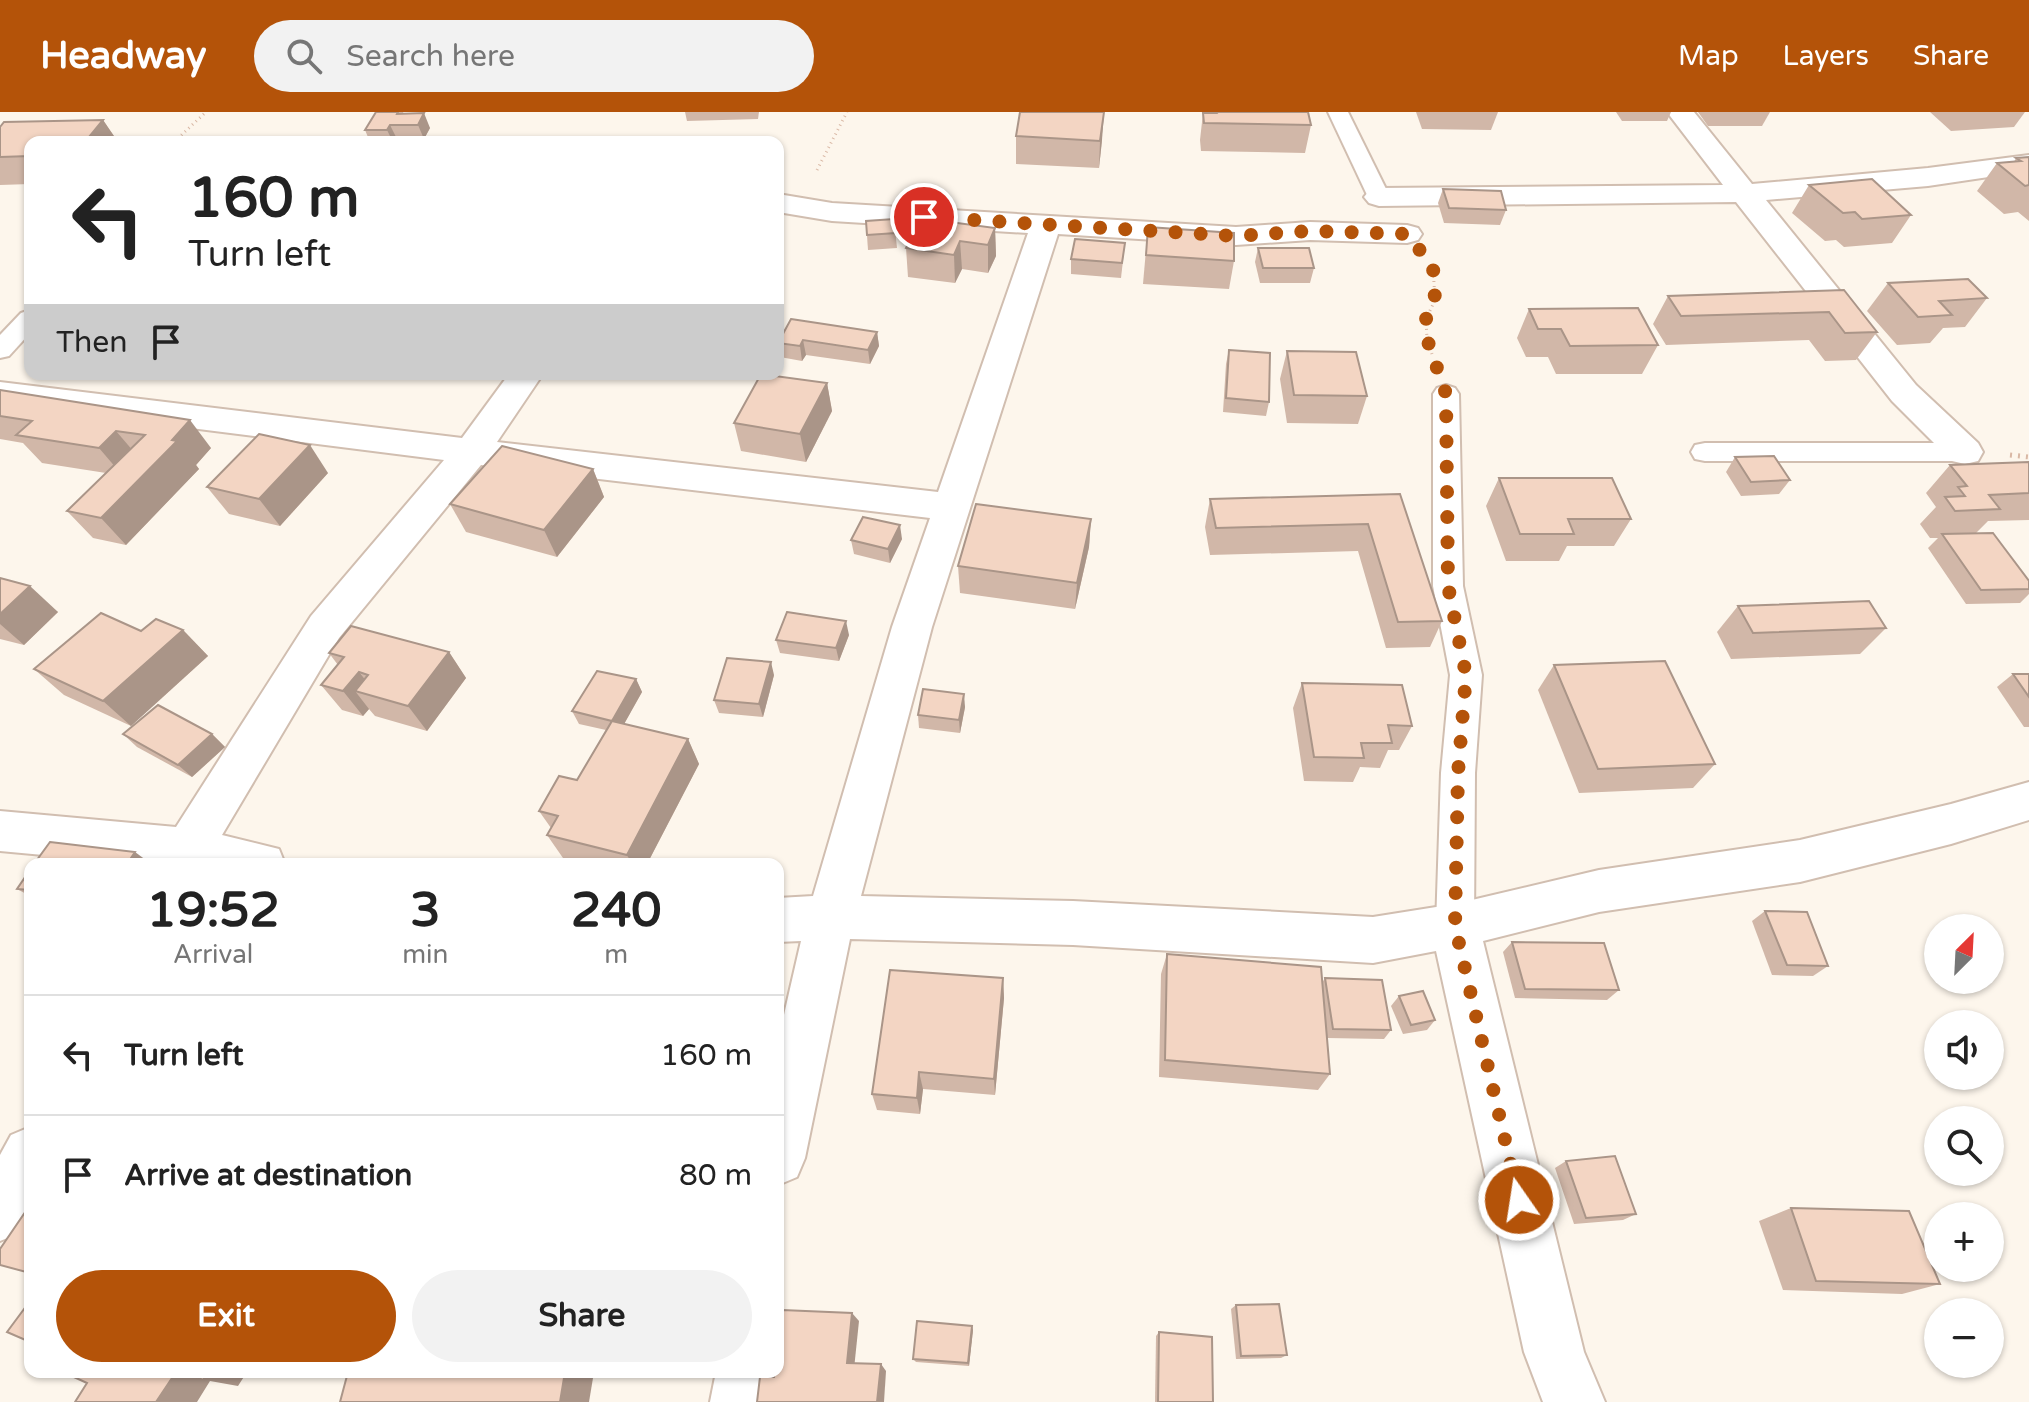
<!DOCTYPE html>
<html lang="en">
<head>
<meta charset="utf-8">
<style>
	:root { --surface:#fff; --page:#f2f2f2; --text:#222; --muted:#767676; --line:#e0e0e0; --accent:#b45309 }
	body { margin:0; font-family:"Varela Round",sans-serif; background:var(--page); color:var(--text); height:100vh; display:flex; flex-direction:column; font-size:30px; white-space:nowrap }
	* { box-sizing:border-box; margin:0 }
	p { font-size:26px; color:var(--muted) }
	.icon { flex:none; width:44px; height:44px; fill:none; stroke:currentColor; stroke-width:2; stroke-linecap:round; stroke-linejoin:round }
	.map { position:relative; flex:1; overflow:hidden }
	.sheet { position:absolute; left:24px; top:746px; width:760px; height:520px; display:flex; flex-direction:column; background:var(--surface); border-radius:16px; box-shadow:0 2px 6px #0004 }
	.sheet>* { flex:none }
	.top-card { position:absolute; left:24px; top:24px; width:760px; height:244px; border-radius:16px; box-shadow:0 2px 6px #0004; background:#fff; color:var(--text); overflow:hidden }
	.needle { width:52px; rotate:24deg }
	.controls { position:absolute; left:1924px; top:802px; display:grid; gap:16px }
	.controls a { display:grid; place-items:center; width:80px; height:80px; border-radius:50%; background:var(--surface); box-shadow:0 2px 6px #0004; font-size:40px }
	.pin { position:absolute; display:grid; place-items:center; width:68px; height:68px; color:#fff; margin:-34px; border:4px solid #fff; border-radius:50%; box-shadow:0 2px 8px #0007 }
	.me { position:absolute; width:88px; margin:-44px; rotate:347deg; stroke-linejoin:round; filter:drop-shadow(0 0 6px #0008) }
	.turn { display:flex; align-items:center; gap:28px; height:168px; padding:0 32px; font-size:36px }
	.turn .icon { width:104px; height:104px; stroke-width:2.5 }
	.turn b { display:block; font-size:56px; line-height:68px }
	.then { display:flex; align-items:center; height:76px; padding:0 32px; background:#0003; gap:16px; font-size:30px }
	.eta { display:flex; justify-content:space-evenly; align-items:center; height:136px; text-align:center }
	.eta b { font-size:48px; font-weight:700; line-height:56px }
	.action { display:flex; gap:16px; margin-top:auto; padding:16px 32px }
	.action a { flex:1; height:92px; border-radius:48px; background:var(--accent); color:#fff; font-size:32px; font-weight:700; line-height:92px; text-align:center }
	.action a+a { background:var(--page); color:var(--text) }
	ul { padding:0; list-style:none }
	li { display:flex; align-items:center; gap:24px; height:120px; padding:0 32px; border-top:2px solid var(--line) }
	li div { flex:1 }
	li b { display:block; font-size:30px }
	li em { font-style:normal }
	header { display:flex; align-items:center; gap:48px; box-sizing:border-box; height:112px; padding:0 40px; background:var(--accent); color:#fff }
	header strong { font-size:38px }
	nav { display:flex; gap:44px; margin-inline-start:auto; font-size:28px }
	.search { width:560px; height:72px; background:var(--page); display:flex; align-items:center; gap:20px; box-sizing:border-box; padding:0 28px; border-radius:44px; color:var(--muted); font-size:30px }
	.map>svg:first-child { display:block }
</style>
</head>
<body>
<header>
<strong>Headway</strong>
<div class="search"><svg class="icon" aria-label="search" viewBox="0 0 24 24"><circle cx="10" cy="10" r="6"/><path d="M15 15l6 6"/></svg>Search here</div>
<nav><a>Map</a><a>Layers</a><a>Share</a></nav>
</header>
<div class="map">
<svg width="2029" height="1290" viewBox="0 0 2029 1290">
	<rect width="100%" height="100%" fill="#fdf6ec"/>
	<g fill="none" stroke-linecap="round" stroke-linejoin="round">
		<defs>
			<g id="service">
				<path d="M1328 0H1348L1390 85 1387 90H1371L1368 85Z"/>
				<path d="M30 198V221L9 244 0 246V223L21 201Z"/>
				<path d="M1446 273 1455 276 1459 282 1463 474 1482 563 1475 661 1474 814 1468 826 1455 831 1442 826 1436 814 1441 661 1450 563 1433 474V282L1437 276Z"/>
				<path d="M1705 331H1965L1975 333 1979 340 1975 347 1965 349H1705L1695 347 1691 340 1695 333Z"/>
			</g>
			<g id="minor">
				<path d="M1667 0H1694L1752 72 1928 56 2029 43V59L1928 74 1766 88 1916 273 1978 331 1983 340 1978 349 1965 352 1952 349 1892 289 1736 90 1379 94 1369 91 1364 85 1369 79 1379 76 1723 73Z"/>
				<path d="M778 82 832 91 1236 115 1310 110 1407 113 1418 116 1422 122 1418 128 1407 131 1310 128 1236 133 1058 122 932 515 861 784 1073 789 1373 805 1455 792 1599 758 1800 728 1951 692 2029 670V708L1951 732 1800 770 1599 800 1483 829 1584 1240 1605 1290H1543L1524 1240 1436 839 1373 851 1073 833 850 827 805 1046 797 1065 778 1073V929L801 829 778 830V786L813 784 892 515 930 406 481 353 339 526 222 723 279 737 285 752H140L0 739V699L176 715 311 504 444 348 0 292V270L462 326 509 262H543L497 330 938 380 1028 121 832 109 778 100Z"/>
				<path d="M30 1015V1100L20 1121 0 1129V1043L11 1023Z"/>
				<path d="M716 1260H776L772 1290H710Z"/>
			</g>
		</defs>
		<!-- service casing -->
		<use href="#service" stroke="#d1beb0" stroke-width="4"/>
		<!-- minor casing -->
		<use href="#minor" stroke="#d1beb0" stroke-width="4"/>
		<!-- path-far1 -->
		<g stroke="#d9b8a5" stroke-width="3" stroke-dasharray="1 4" stroke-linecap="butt">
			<path d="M174 30 206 0"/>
			<path d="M817 58 847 0"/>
			<path d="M1433 154 1435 188 1426 207 1427 227 1433 245"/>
		</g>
		<!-- path -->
		<path stroke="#d9b8a5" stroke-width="5" stroke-dasharray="2 6" stroke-linecap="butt" d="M2010 343 2029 345"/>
		<!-- service -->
		<use href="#service" fill="#fff" fill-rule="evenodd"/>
		<!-- minor -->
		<use href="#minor" fill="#fff" fill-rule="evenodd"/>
	</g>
	<!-- wall -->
	<g fill="#d1b7a8">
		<path d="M398 0H403L404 2 430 16 424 27H397L395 30H370L365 18Z"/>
		<path d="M685 0H759L758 7 687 9Z"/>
		<path d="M1213 0H1308L1311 13 1305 41 1201 39 1200 28 1203 1H1213Z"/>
		<path d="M1416 0H1498L1491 18 1422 17Z"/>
		<path d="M1616 0H1671L1667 9H1622Z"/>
		<path d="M1698 0H1770L1762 14H1708Z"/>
		<path d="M1930 0H2025L2014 15 1951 19Z"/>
		<path d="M103 8 118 30H30V72L0 73V15Z"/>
		<path d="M1016 24 1102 28 1099 56 1016 52Z"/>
		<path d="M2029 45V109L2018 100 2004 102 1977 79 1997 51 2014 50 2016 46Z"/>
		<path d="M1809 73 1911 103 1892 131 1844 135 1836 128 1825 129 1792 101Z"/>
		<path d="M1443 77 1506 98 1500 113 1444 111 1438 91Z"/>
		<path d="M894 107 897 136 868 138 866 109Z"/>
		<path d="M1148 115 1234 149 1229 177 1143 172Z"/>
		<path d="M995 116 996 144 988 161 962 157 955 171 908 165 906 136Z"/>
		<path d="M1125 131 1121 166 1071 162V147Z"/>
		<path d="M1258 136 1314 156 1310 171H1260L1255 150Z"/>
		<path d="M1888 171 1987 186 1965 215 1943 216 1930 231 1897 233 1867 199Z"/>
		<path d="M1844 178 1877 220 1856 248 1825 249 1809 228 1666 233 1653 212 1668 184Z"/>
		<path d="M1529 197 1658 233 1642 262H1556L1548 245H1526L1517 226Z"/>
		<path d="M877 220 879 234 870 252 806 243 802 249 780 245 778 229Z"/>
		<path d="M1229 238 1269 290 1266 304 1223 300 1226 252Z"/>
		<path d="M1287 239 1367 284 1358 312 1287 311 1280 267Z"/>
		<path d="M61 262H133L132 265 65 266Z"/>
		<path d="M827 271 832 299 806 350 741 339 734 311Z"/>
		<path d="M0 278 211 336 196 353 199 357 126 433 93 426 67 399 106 361 42 351 23 331 0 327Z"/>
		<path d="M1735 345 1790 368 1779 382 1741 384 1726 360Z"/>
		<path d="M2029 350V408L1988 409 1976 421 2029 469V482L2020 491 1966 492 1928 436 1938 426H1930L1920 412 1936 395 1926 381 1950 353Z"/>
		<path d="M593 357 604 385 557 445 466 420 450 392Z"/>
		<path d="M328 361 280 414 229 402 207 375Z"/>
		<path d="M1499 366 1631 407 1614 434H1567L1559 449H1506L1486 394Z"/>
		<path d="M1400 382 1442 509 1430 535 1386 536 1358 439 1210 443 1205 415 1210 387Z"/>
		<path d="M1091 407 1089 435 1075 497 960 481 958 454Z"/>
		<path d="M902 427 890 451 854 442 851 428Z"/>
		<path d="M0 466 58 500 24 533 0 527Z"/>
		<path d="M1738 494 1886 516 1860 542 1731 547 1717 520Z"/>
		<path d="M183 518 208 544 131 614 64 583 34 557 141 519Z"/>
		<path d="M849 523 839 549 780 541 776 528Z"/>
		<path d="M449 540 466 566 427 619 375 604 369 597 363 604 342 598 321 573 338 553 329 541Z"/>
		<path d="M1554 553 1715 652 1693 676 1579 681 1538 578Z"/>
		<path d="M2013 562H2029V615H2024L1997 575Z"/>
		<path d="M774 563 763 605 719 601 714 588Z"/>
		<path d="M636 567 642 580 624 612 688 627 699 652 647 752H587L563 746 547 723 551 716 539 699 577 668 606 618 579 612 572 599Z"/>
		<path d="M1302 571 1412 614 1399 638H1388L1380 656 1360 655 1353 670 1304 669 1293 596Z"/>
		<path d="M965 595 960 621 919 616 918 603Z"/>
		<path d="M123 622H212L225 635 192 665 137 635Z"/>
		<path d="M30 758V784L17 777Z"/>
		<path d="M1765 799 1828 854 1813 864 1772 863 1752 809Z"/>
		<path d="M1512 830 1619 878 1607 888 1515 886 1503 840Z"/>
		<path d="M1167 842 1322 871 1325 866 1391 918 1384 927 1327 926 1330 962 1318 978 1159 965 1161 862Z"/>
		<path d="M1003 866 1004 886 995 983 923 977 920 1002 877 998 872 982Z"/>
		<path d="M1399 884 1435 908 1427 918 1403 922 1391 894Z"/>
		<path d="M1566 1049 1636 1102 1623 1108 1574 1112 1555 1056Z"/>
		<path d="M1791 1096 1940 1172 1902 1182 1783 1178 1759 1109Z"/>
		<path d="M1236 1193 1287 1243 1281 1246 1236 1247 1231 1197Z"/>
		<path d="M973 1218 969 1254 916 1250 913 1247Z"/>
		<path d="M1159 1220 1213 1290H1155L1156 1224Z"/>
	</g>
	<!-- shaded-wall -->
	<g fill="#aa9588">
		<path d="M1104 0 1102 28 1099 56 1100 29Z"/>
		<path d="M424 1 430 16 424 27 418 13Z"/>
		<path d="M103 8 118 30H85Z"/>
		<path d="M390 13 397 27 395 30H393L387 18Z"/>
		<path d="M995 116 996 144 988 161V133Z"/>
		<path d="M960 129 962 157 955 171 954 143Z"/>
		<path d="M877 220 879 234 870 252 868 238Z"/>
		<path d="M803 228 806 243 802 249 800 234Z"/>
		<path d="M827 271 832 299 806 350 800 322Z"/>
		<path d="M190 308 211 336 196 353 199 357 126 433 101 406Z"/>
		<path d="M116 319 140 347 123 364 99 336Z"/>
		<path d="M310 333 328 361 280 414 259 387Z"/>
		<path d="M593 357 604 385 557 445 544 418Z"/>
		<path d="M1091 407 1089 435 1075 497 1077 471Z"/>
		<path d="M900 413 902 427 890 451 888 437Z"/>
		<path d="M30 474 58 500 24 533 0 512V502Z"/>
		<path d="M846 509 849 523 839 549 836 536Z"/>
		<path d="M183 518 208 544 131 614 103 589Z"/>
		<path d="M449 540 466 566 427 619 408 594Z"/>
		<path d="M771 550 774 563 763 605 759 592Z"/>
		<path d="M359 560 379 585 355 579 369 597 363 604 343 579Z"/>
		<path d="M636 567 642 580 619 621 612 609Z"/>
		<path d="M964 582 965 595 960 621 959 608Z"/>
		<path d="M212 622 225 635 192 665 178 653Z"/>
		<path d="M688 627 699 652 647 752H632L627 743Z"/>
		<path d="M135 740 150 751V752H127Z"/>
		<path d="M1003 866 1004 886 995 983 994 967Z"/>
		<path d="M919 960 923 977 920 1002 917 986Z"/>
		<path d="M852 1201 859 1209 854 1257 847 1251Z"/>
		<path d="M972 1214 973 1218 969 1254 968 1251Z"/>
		<path d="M881 1252 886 1259 884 1290H877Z"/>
		<path d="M176 1260H247L238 1274 210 1269 197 1290H156Z"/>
		<path d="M565 1260H594L589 1290H560Z"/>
	</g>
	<!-- building -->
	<g fill="#f3d5c3" stroke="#aa9588" stroke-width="2">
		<path d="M376 0H398L397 2 424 1 418 13H390L387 18H365Z"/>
		<path d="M1020 0H1104L1100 29 1016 24Z"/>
		<path d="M1215 0H1308L1311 13 1204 11 1203 1H1216Z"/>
		<path d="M103 8 85 30H30V44L0 45V15L4 10Z"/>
		<path d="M181 28 225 30H180Z"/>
		<path d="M2029 45V73L2025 74 1997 51 2021 49 2016 46Z"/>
		<path d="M1872 67 1911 103 1862 107 1855 100 1843 101 1809 73Z"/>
		<path d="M1443 77 1501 79 1506 98 1449 96Z"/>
		<path d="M920 106 995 116 988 133 960 129 954 143 906 136Z"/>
		<path d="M894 107 896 121 867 123 866 109Z"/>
		<path d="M1148 115 1234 121V149L1146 143Z"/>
		<path d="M1075 127 1125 131 1122 151 1071 147Z"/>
		<path d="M1258 136H1309L1314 156H1263Z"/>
		<path d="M1968 167 1987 186 1939 189 1952 203 1918 205 1888 171Z"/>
		<path d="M1844 178 1877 220 1845 221 1829 200 1681 204 1668 184Z"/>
		<path d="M1638 196 1658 233 1570 234 1561 217H1538L1529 197Z"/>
		<path d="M791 207 877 220 868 238 803 228 800 234 778 231Z"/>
		<path d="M1229 238 1270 241 1269 290 1226 286Z"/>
		<path d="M1287 239 1356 240 1367 284 1294 283Z"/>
		<path d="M761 262 827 271 800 322 734 311Z"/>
		<path d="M0 278 190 308 172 328 177 329 101 406 67 399 145 323 116 319 99 336 16 323 32 309 0 304Z"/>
		<path d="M259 322 310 333 259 387 207 375Z"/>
		<path d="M502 334 593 357 544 418 450 392Z"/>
		<path d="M1774 344 1790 368 1751 370 1735 345Z"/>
		<path d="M2029 350V381L1989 383 2000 397 1955 399 1945 385 1965 384 1958 375 1967 374 1950 353Z"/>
		<path d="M1499 366H1612L1631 407H1568L1574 422H1520Z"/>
		<path d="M1400 382 1442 509 1398 510 1368 412 1216 416 1210 387Z"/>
		<path d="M976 392 1091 407 1077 471 958 454Z"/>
		<path d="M863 405 900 413 888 437 851 428Z"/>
		<path d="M1993 421 2029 469V477L1981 478 1942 422Z"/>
		<path d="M0 466 30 474 0 502Z"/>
		<path d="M1869 489 1886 516 1753 521 1738 494Z"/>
		<path d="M787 500 846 509 836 536 776 528Z"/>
		<path d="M101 501 141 519 156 507 183 518 103 589 34 557Z"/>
		<path d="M351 514 449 540 408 594 355 579 368 563 359 560 343 579 321 573 344 545 329 541Z"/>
		<path d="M727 546 771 550 759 592 714 588Z"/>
		<path d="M1665 549 1715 652 1598 657 1554 553Z"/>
		<path d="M597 559 636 567 612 609 572 599Z"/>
		<path d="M2013 562H2029V585Z"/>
		<path d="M1302 571 1402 573 1412 614 1388 613 1392 631H1361L1364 646 1314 645Z"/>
		<path d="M923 577 964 582 959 608 918 603Z"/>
		<path d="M158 593 212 622 178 653 123 622Z"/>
		<path d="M612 609 688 627 627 743 547 723 558 704 539 699 559 664 577 668Z"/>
		<path d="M50 730 135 740 127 752H34Z"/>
		<path d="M30 758V778L17 777Z"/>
		<path d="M1765 799 1807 800 1828 854 1787 853Z"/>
		<path d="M1512 830 1604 831 1619 878 1525 877Z"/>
		<path d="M1167 842 1321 855 1330 962 1165 948Z"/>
		<path d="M890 858 1003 866 994 967 919 960 917 986 872 982Z"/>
		<path d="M1325 866 1382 868 1391 918 1333 917Z"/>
		<path d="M1423 879 1435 908 1411 913 1399 884Z"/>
		<path d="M1615 1044 1636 1102 1586 1106 1566 1049Z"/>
		<path d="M30 1093V1161L0 1153V1137Z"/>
		<path d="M1791 1096 1909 1099 1940 1172 1816 1169Z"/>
		<path d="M30 1189V1230L7 1220Z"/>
		<path d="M1279 1192 1287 1243 1241 1244 1236 1193Z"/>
		<path d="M782 1198 852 1201 847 1251 881 1252 877 1290H757L760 1265H774V1260H778V1230Z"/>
		<path d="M917 1209 972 1214 968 1251 913 1247Z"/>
		<path d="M1159 1220 1212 1225 1213 1290H1158Z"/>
		<path d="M63 1260H176L156 1290H75L87 1271Z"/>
		<path d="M185 1260H208L203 1268Z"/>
		<path d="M348 1260H565L560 1290H340Z"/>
	</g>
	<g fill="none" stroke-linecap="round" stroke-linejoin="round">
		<!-- route -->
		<path stroke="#b45309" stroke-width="14" stroke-dasharray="0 25.2" d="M924 105 1236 124 1310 119 1407 122 1433 155 1435 188 1426 207 1427 227 1446 282 1448 474 1466 563 1458 661 1455 814 1519 1088"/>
	</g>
</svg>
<div class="controls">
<a><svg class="needle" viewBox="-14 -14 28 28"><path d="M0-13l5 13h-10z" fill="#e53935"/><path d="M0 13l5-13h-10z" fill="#767676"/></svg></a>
<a><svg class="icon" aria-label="sound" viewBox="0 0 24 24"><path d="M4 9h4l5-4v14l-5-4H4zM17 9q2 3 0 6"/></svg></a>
<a><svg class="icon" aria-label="search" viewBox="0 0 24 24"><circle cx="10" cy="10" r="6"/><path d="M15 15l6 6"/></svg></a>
<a>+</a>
<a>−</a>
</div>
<div class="pin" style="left:924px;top:105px;background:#d93025"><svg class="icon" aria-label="arrive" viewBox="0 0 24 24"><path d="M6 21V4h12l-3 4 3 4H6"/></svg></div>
<svg class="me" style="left:1519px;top:1088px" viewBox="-20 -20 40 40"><circle r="17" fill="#b45309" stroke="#fff" stroke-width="3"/><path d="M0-11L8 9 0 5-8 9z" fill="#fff"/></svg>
<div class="top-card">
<div class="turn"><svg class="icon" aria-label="left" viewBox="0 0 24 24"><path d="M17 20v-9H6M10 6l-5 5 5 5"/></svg><div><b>160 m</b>Turn left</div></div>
<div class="then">Then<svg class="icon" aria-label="arrive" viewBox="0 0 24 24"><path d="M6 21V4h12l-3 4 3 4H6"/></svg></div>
</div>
<section class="sheet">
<div class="eta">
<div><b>19:52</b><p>Arrival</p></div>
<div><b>3</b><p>min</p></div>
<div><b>240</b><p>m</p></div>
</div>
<ul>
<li><svg class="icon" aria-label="left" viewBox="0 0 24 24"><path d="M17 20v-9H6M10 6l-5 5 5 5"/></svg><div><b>Turn left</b></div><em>160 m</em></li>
<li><svg class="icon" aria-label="arrive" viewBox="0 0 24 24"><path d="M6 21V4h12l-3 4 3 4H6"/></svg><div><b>Arrive at destination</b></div><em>80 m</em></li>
</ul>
<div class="action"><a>Exit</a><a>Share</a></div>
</section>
</div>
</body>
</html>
